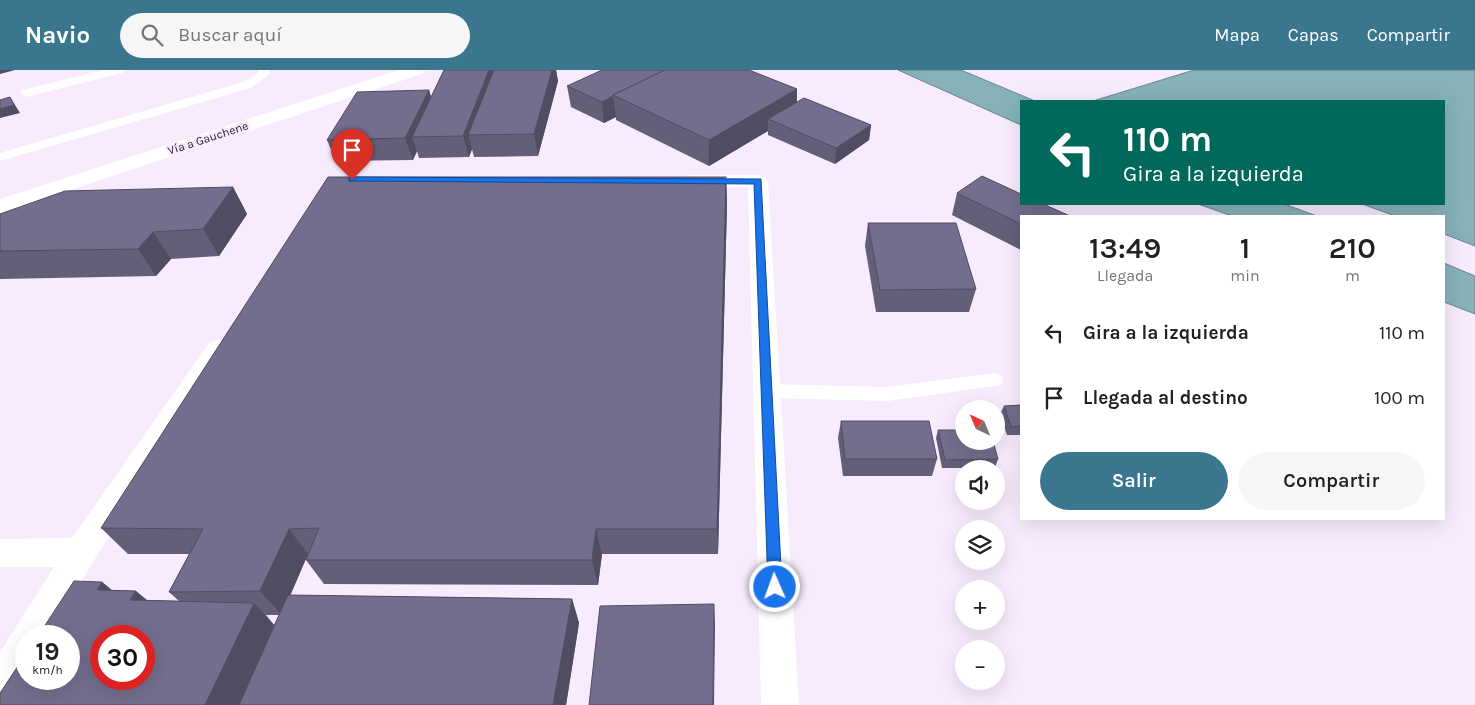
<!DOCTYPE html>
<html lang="es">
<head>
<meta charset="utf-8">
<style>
	:root { --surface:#fff; --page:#f6f6f6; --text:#202124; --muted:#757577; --accent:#3b768f }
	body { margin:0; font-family:Karla,sans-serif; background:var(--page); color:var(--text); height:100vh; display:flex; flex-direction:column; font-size:19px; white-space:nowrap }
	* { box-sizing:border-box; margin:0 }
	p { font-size:16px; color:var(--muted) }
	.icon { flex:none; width:28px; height:28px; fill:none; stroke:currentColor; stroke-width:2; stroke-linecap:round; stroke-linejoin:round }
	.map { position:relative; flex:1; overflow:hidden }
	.side { position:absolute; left:1020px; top:145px; width:425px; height:305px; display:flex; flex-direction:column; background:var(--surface); border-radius:0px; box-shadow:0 5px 20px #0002 }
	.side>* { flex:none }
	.top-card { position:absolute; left:1020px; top:30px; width:425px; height:105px; border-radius:0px; box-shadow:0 5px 20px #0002; background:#00695c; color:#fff; overflow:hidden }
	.needle { width:32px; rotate:316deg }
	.tools { position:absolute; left:955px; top:330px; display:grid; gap:10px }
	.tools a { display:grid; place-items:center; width:50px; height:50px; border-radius:50%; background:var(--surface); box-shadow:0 5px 20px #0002; font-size:25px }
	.speed { position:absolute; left:15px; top:555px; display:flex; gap:10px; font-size:25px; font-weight:700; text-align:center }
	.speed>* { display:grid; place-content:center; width:65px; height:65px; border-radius:50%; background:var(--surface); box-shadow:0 5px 20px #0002; line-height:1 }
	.speed small { font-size:12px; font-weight:400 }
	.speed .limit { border:8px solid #d22; background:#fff; color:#111 }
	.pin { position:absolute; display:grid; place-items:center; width:42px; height:42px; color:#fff; margin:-51px -21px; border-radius:50% 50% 50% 0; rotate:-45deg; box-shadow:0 0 5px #0007 }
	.pin .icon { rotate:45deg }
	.me { position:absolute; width:55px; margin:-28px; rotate:358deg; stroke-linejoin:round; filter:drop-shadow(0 0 4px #0008) }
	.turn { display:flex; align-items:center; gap:18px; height:105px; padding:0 20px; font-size:22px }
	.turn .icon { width:65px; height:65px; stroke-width:2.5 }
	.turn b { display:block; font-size:35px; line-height:42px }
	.eta { display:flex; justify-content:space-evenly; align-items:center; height:85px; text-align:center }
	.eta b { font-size:30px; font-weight:600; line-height:35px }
	.primary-button { display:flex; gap:10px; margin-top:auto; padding:10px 20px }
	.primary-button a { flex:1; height:58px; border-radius:30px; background:var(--accent); color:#fff; font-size:20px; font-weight:600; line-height:58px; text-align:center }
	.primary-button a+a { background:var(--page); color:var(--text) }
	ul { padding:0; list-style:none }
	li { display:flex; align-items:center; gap:15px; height:65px; padding:0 20px }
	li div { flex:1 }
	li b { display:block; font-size:19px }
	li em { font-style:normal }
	header { display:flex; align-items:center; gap:30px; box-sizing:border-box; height:70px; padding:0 25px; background:var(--accent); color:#fff }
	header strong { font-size:24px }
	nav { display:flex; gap:28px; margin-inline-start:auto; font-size:18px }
	.search { width:350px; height:45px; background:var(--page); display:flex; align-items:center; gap:12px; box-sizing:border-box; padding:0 18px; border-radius:28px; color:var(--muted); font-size:19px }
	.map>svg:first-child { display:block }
</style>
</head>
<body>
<header>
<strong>Navio</strong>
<div class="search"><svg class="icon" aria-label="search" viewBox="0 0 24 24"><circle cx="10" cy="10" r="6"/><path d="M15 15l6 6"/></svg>Buscar aquí</div>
<nav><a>Mapa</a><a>Capas</a><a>Compartir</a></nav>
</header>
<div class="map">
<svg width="1475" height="635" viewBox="0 0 1475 635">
	<rect width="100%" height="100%" fill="#f7ebfd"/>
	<!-- water -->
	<g fill="#86b1b9" stroke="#6b8790">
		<path d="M898 0H961L1035 31H1021V55Z"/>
		<path d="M1194 0H1475V176L1444 164V146H1395L1362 134H1444V31H1093Z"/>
		<path d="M1198 134H1284L1317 146H1232Z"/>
		<path d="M1444 193 1475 206V244L1444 232Z"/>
	</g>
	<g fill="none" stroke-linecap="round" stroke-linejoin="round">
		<!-- lane -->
		<g fill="#fff" fill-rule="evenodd">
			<path d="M104 0H124L122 3 26 27 20 23 22 20Z"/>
			<path d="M258 0H270V4L251 18 0 91V83L243 12 258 3Z"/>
			<path d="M994 303 1001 305 1003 310 1001 315 888 331 767 328 760 326 758 321 760 316 767 314 888 317Z"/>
		</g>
		<!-- street -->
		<g fill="#fff" fill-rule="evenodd">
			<path d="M689 105H758L765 107 768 111 799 635H761L748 117H689L682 115 679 111 682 107Z"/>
			<path d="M218 270 227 273 231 279 227 285 93 492 49 566H26C26 594 31 622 0 634V582L54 497H0V469L72 468 209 273Z"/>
		</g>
		<!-- secondary -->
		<path fill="#fff" fill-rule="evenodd" d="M399 0H425L422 4 0 143V129Z"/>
	</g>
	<!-- wall -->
	<g fill="#635f79" fill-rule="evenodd">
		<path d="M444 0H556L558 11 538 86 474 87 472 79 469 87 419 88 417 81 413 90 336 91 327 70 429 20 431 27Z"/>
		<path d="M567 16 797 19V32L871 55 869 70 835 94 768 65V61L709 96 616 50V47L604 53 571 37Z"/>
		<path d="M726 107 727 133 718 484H602L598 515 324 514 306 490 308 484 290 525 572 529 579 553 566 635H0L102 512 112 520 136 521 147 530 179 531 169 522 189 484H128L101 458ZM266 545H279L274 555Z"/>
		<path d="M233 117 247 144 219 186 171 189 156 206 0 209V144Z"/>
		<path d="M957 123 1021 146V180L952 145Z"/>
		<path d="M868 153 976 219 969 242H876L865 176Z"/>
		<path d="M1021 335V365H1007L1000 344 1004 336Z"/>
		<path d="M841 351 937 389 932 406H843L838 368Z"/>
		<path d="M938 360 998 389 995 398H942L936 368Z"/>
	</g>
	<!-- shaded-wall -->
	<g fill="#504d63">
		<path d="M0 0H15L0 4Z"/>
		<path d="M489 0H495L468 65 472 79 469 87 463 66Z"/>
		<path d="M552 0H556L558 11 538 86 534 64Z"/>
		<path d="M797 19 796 44 768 49V61L709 96V70Z"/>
		<path d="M429 20 435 41 412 67 417 81 413 90 405 68Z"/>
		<path d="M613 26 616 47 604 53 602 32Z"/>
		<path d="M10 27 20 43 0 48V39Z"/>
		<path d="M871 55 869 70 835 94 836 78Z"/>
		<path d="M726 107 727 133 718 484 717 459Z"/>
		<path d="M233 117 247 144 219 186 203 159Z"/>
		<path d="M153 162 171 189 156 206 138 179Z"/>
		<path d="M289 459 308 484 282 545 260 521Z"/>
		<path d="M596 459 602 484 598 515 592 490Z"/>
		<path d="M102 512 130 536 97 520Z"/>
		<path d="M136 521 163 545 130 530Z"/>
		<path d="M572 529 579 553 566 635H553Z"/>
		<path d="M254 533 276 557 241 635H205Z"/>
		<path d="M714 534 715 554 714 635H713Z"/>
	</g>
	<!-- building -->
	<g fill="#736e8d" stroke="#504d63" fill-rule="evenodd">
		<path d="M444 0H489L463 66 412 67Z"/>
		<path d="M494 0H552L534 64 468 65Z"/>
		<path d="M602 0H665L613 25V26L602 32 567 16Z"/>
		<path d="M665 0H749L797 19 709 70 613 25Z"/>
		<path d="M429 20 405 68 327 70 357 22Z"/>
		<path d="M10 27 14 35 0 39V30Z"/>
		<path d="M804 28 871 55 836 78 768 49Z"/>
		<path d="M982 106 1021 124V134H1043L1070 146H1021V154L957 123Z"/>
		<path d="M328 107H726L717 459H596L592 490H306L319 458 289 459 260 521 169 522 203 459 101 458Z"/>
		<path d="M233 117 203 159 153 162 138 179 0 181V144L65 121Z"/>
		<path d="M868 153H956L976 219 880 220Z"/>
		<path d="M1021 335V356L1011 357 1004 336Z"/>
		<path d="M841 351H929L937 389H845Z"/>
		<path d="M938 360H964V371H993L998 389 945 390Z"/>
		<path d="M74 511 102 512 97 520 136 521 130 530 254 533 205 635H0V623L26 584V609H69V566H38ZM101 566H144V609H101Z"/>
		<path d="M288 525 572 529 553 635H239Z"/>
		<path d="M714 534 713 635H589L600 536Z"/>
	</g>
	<!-- route -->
	<path fill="#1a73e8" stroke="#114b97" d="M352 107 761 109 782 517 780 522 775 524 770 522 768 517 754 114 349 111V108Z"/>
	<g text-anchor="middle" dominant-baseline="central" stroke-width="4.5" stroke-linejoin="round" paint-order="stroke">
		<!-- far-street labels -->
		<g font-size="12" fill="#2d2530" stroke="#f7ebfd">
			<text transform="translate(208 68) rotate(-18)">Vía a Gauchene</text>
		</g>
	</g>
</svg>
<div class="tools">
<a><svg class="needle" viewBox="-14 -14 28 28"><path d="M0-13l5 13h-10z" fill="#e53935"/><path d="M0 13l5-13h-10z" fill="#757577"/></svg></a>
<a><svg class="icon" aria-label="sound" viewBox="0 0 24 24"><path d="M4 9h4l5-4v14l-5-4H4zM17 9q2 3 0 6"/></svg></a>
<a><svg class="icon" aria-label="layers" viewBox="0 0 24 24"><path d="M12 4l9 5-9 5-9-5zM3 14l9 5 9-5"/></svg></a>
<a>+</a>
<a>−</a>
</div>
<div class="speed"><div>19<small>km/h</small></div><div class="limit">30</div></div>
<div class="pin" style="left:352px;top:110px;background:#d93025"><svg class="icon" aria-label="arrive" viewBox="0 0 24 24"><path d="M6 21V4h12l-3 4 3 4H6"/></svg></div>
<svg class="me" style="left:775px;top:517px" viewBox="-20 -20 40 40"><circle r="17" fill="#1a73e8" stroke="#fff" stroke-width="3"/><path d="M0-11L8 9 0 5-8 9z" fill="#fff"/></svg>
<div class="top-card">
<div class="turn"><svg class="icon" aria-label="left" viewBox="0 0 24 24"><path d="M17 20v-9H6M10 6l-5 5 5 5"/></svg><div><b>110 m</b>Gira a la izquierda</div></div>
</div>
<section class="side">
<div class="eta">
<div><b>13:49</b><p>Llegada</p></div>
<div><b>1</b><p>min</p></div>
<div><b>210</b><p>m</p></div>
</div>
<ul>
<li><svg class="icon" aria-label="left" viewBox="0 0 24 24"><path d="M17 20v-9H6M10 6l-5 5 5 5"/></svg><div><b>Gira a la izquierda</b></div><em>110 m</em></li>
<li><svg class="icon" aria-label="arrive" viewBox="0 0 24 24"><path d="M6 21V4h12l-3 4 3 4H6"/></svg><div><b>Llegada al destino</b></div><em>100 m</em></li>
</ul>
<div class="primary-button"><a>Salir</a><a>Compartir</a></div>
</section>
</div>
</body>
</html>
